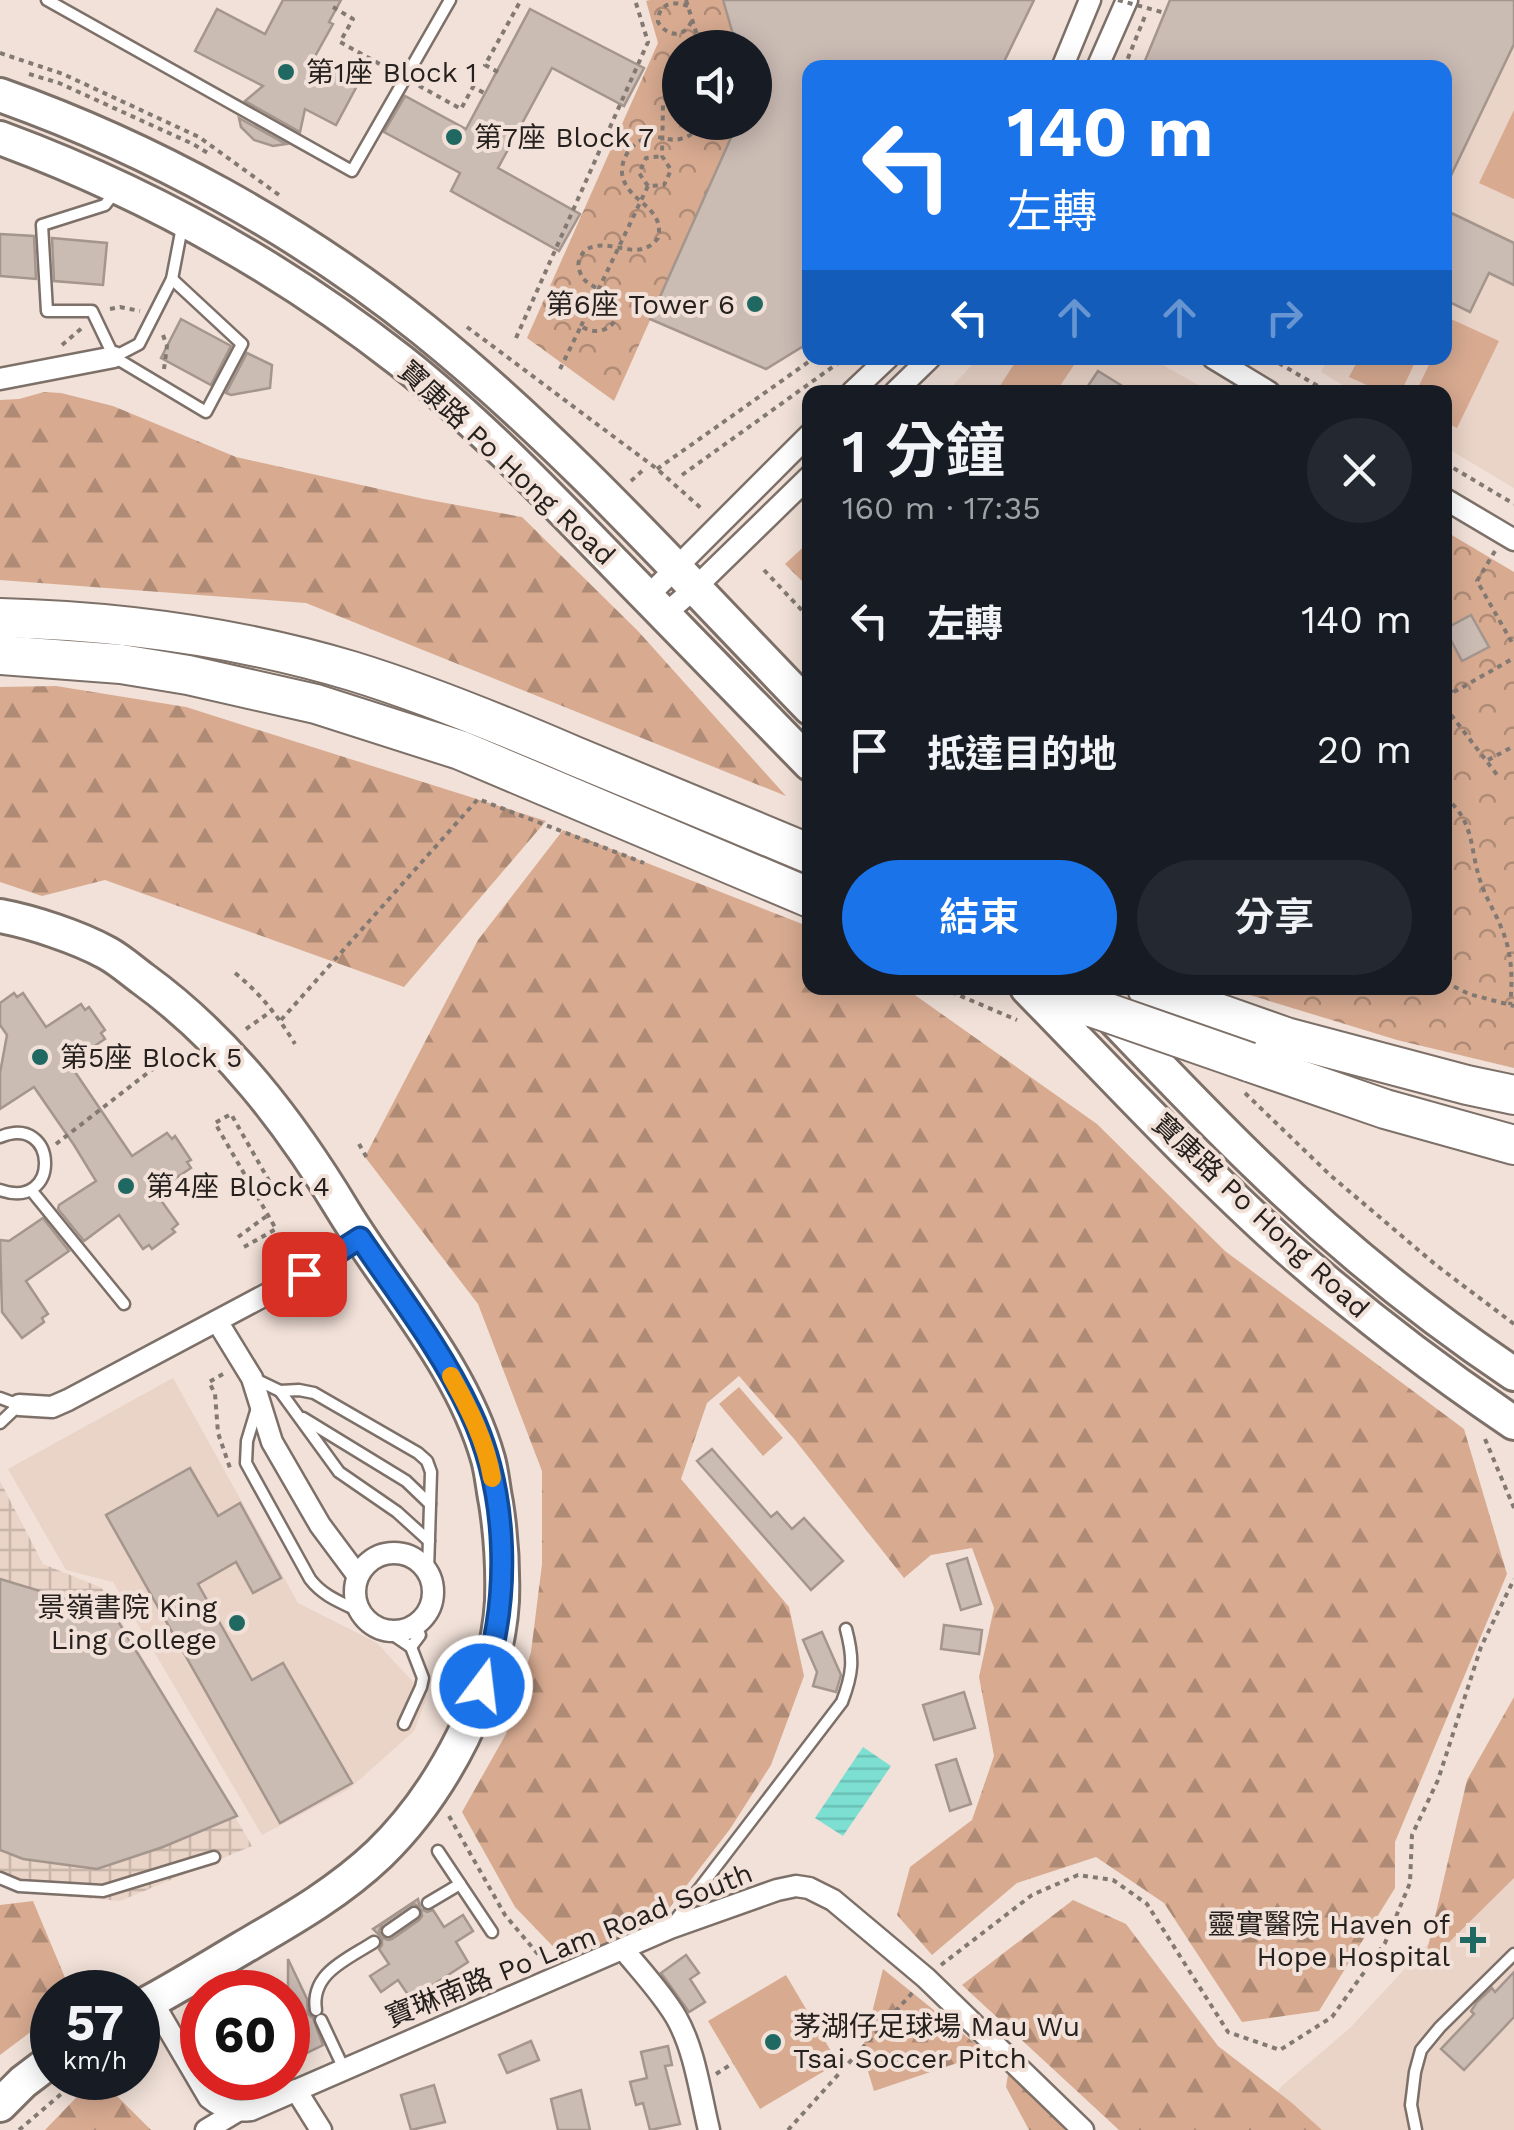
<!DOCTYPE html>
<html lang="zh-TW">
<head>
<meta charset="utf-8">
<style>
	:root { --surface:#171b24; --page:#242831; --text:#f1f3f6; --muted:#9ea1a6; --accent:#1a73e8 }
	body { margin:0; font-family:"Work Sans","Noto Sans TC",sans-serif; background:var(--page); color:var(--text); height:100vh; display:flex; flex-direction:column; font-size:38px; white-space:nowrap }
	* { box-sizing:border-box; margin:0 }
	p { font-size:32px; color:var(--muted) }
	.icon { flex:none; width:55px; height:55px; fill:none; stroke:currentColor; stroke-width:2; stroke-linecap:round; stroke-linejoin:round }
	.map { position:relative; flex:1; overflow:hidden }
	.details { position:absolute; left:802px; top:385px; width:650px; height:610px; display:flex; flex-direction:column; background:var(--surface); border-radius:20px; box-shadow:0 5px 25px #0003 }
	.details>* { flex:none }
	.hud { position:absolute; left:802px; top:60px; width:650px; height:305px; border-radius:20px; box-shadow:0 5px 25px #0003; background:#1a73e8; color:#fff; overflow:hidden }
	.tools { position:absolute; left:662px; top:30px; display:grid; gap:20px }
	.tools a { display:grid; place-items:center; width:110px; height:110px; border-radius:50%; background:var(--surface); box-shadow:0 5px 25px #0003; font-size:50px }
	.speed { position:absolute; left:30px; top:1970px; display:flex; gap:20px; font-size:50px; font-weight:700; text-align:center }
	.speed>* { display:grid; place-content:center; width:130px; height:130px; border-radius:50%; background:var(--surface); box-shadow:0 5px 25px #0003; line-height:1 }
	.speed small { font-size:25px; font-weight:400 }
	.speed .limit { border:15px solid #d22; background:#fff; color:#111 }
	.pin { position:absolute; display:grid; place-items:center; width:85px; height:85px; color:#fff; margin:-42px; border-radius:20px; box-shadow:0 5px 15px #0006 }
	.me { position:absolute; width:110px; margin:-55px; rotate:15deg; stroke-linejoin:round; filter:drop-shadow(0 0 8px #0008) }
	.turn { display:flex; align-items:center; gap:35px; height:210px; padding:0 40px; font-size:45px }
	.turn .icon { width:130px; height:130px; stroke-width:2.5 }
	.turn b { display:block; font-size:70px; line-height:85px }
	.lanes { display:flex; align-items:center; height:95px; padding:0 40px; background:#0003; justify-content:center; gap:50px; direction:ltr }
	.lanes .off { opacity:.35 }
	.round { display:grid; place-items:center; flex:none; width:105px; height:105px; border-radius:52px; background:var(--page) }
	.head { display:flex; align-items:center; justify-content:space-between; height:170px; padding:0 40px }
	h1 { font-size:60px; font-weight:600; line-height:75px }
	.cta { display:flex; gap:20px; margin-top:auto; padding:20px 40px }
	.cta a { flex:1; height:115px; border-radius:60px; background:var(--accent); color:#fff; font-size:40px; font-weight:600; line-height:115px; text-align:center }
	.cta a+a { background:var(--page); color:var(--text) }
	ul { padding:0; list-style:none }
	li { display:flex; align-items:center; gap:30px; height:130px; padding:0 40px }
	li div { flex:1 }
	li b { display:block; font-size:38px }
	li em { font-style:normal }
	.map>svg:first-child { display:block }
</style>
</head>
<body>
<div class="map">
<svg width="1514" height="2130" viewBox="0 0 1514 2130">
	<defs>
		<pattern id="industrial-grid" width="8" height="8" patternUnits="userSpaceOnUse" patternTransform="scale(2.5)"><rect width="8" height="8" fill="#ead3c7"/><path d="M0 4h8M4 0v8" fill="none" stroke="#c9b5aa"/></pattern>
		<pattern id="forest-firs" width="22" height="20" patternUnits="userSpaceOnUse" patternTransform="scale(2.5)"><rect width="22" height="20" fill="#d8ab91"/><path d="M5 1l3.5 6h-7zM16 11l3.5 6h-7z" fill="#af8b76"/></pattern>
		<pattern id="park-crowns" width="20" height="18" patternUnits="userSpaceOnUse" patternTransform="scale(2.5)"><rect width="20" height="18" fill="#d8ab91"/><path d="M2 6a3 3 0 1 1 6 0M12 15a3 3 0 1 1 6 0" fill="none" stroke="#af8b76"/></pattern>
		<pattern id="water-rules" width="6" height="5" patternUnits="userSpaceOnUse" patternTransform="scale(2.5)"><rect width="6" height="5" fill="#7cdfd2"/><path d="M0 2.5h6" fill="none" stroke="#6bbfb4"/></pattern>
	</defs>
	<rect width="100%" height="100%" fill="#f1e1d8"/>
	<!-- built -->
	<g fill="#ead3c7">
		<path d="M1514 44V488L1445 447V392H1354L1321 372 1328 358H1445V189Z"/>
		<path d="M978 358H1150L1211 392H947Z"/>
		<path d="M173 1378 298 1603 377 1643 427 1697 414 1731 349 1789 262 1835 113 1582 66 1570 8 1469Z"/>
		<path d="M1514 1851V2130H1241L1283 2085 1350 2028Z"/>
	</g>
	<!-- industrial -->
	<path fill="url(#industrial-grid)" d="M0 1481 43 1564 102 1588 252 1846 120 1901 40 1894 0 1885Z"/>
	<!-- forest -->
	<g fill="url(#forest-firs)">
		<path d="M44 392 61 393 113 406 236 457 424 499 522 517 638 631 786 796 306 603 0 580V400L19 399Z"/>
		<path d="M56 686 186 707 546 821 404 987 105 880 42 896 0 882V687Z"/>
		<path d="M563 830 810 927V988H905L1097 1124 1225 1251 1464 1429 1507 1574 1395 1842V1888L1319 2011 1242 2022 1164 1903 1096 1857 1017 1883 932 1955 897 1915 910 1867 972 1820 994 1756 979 1677 994 1608 972 1548 931 1555 904 1578 795 1440 739 1376 707 1403 681 1479 789 1607 804 1676 771 1765 730 1829 660 1920 568 1962 515 1907 462 1812 506 1734 531 1652 542 1564V1471L478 1304 365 1157 478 940Z"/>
		<path d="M1514 1697V1878L1423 1968 1467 1780Z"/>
		<path d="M1073 1900 1126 1924 1218 2046 1292 2103 1322 2130H1119L962 1985Z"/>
		<path d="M33 1901 71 1992H52V2016L0 2055V1905Z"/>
		<path d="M883 1969 987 2053 874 2091 862 2052Z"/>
		<path d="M1009 2068 1065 2130H1029L1006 2087Z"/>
		<path d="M95 2078H107L114 2093 151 2130H45Z"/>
	</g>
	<!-- park -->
	<g fill="url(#park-crowns)">
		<path d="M650 0H723L737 47 680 48V122L738 123 614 401 527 338 658 43 646 1Z"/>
		<path d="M1445 531 1514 572V1068L1397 1040 1227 988H1445Z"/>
		<path d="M810 541V589L785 564Z"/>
	</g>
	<!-- pitch -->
	<g fill="#d8ab91">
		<path d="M1514 110V199L1479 183Z"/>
		<path d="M1451 319 1499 341 1457 428 1445 422V392H1416L1432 358H1445V331Z"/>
		<path d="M1018 358H1076L1078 359 1056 392H996Z"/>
		<path d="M1359 358H1417L1401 392H1382L1349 377Z"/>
		<path d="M739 1387 783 1438 763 1456 719 1404Z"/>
		<path d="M786 1975 838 2063 760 2109 708 2021Z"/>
	</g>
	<!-- water -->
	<path fill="url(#water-rules)" d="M863 1747 891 1766 843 1836 815 1818Z"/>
	<!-- building -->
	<g fill="#cabbb3" stroke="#a4958d" stroke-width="2.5">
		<path d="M283 0H341L329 22 333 24 313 60 358 84 336 125 305 109 300 132 245 101 263 86 195 51 217 9 265 34Z"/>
		<path d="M723 0H1034L1001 68H810V342L766 369 650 319 738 122H755V48H737Z"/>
		<path d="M1170 0H1514V44L1445 188V68H1142Z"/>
		<path d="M530 9 644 68 624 106 552 68 498 168 580 214 559 251 451 191 460 173 384 132 405 96 466 129Z"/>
		<path d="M239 118 286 144 273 146 254 140 241 127Z"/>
		<path d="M1445 210 1514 243V285L1489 273 1470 312 1445 300Z"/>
		<path d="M0 234 34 236 36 279 0 276Z"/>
		<path d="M52 238 107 243 103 285 54 281Z"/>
		<path d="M181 319 231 346 211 385 161 358Z"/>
		<path d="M247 353 272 365 270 388 231 395 226 393Z"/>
		<path d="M1098 371 1132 392H1084Z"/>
		<path d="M1471 615 1489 647 1462 661 1445 629Z"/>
		<path d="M14 993 17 997 23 993 46 1027 81 1004 85 1010 89 1007 105 1030 101 1033 105 1039 69 1063 132 1156 167 1133 172 1139 175 1136 191 1160 187 1162 191 1168 155 1192 178 1224 172 1229 175 1232 152 1249 149 1245 143 1249 119 1215 84 1241 58 1209 59 1205 96 1181 74 1145 34 1087 0 1109V1073L7 1035 0 1025V1003Z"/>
		<path d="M43 1218 69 1251 26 1281 48 1314 42 1318 44 1322 22 1338 2 1312 0 1240 9 1241Z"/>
		<path d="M712 1449 771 1517 777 1512 792 1529 804 1518 843 1561 811 1590 697 1461Z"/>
		<path d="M190 1468 218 1516 240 1503 281 1578 253 1593 236 1562 198 1584 252 1680 283 1663 352 1783 280 1823 106 1515Z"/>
		<path d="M967 1558 981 1604 961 1610 947 1564Z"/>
		<path d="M0 1579 113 1613 237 1816 163 1847 97 1869 23 1859 0 1850Z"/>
		<path d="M944 1625 982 1630 979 1654 941 1649Z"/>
		<path d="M822 1632 841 1675 836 1692 813 1686 817 1672 803 1640Z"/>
		<path d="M964 1692 975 1728 934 1740 923 1705Z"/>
		<path d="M956 1759 971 1804 950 1811 936 1765Z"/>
		<path d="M418 1899 420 1907 414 1904 410 1905 382 1924 379 1931 381 1937 388 1940 392 1939 419 1920 422 1916 421 1909 427 1912 433 1910 444 1927 463 1915 473 1931 456 1942 468 1962 411 1999 398 1980 381 1992 370 1976 389 1964 379 1949 382 1945V1938L373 1929Z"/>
		<path d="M686 1955 699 1973 690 1979 705 2002 689 2012 661 1973Z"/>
		<path d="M288 1959 307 1999 308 2014 313 2018 323 2045 288 2062Z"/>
		<path d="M1514 1972V2017L1464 2070 1441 2049 1474 2014 1471 2011 1477 2002 1492 1988 1495 1992Z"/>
		<path d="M531 2041 539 2060 507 2073 499 2055Z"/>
		<path d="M668 2046 672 2065 665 2066 680 2124 650 2130 643 2103 636 2105 630 2082 647 2078 641 2052Z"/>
		<path d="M434 2085 445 2122 411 2130 401 2095Z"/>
		<path d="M581 2090 590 2130H558L551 2099Z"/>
	</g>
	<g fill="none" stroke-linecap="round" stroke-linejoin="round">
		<defs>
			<g id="lane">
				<path d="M47 0 352 171 450 0"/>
				<path d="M114 193 105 205 42 225 47 311H92L114 357 206 412 242 344 172 279"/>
				<path d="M114 357 139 344 172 279 182 227"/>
				<path d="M0 1137C58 1112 62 1212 0 1190"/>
				<path d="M31 1190 124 1304"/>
				<path d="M253 1378 280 1391 299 1390 314 1393 418 1453 427 1461 431 1472 428 1571"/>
				<path d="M280 1391 339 1472 397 1512 429 1541"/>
				<path d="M0 1398 19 1405 0 1423"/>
				<path d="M257 1408 247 1441 246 1463 310 1579C323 1596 340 1602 359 1611"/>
				<path d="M303 1418 406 1481 430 1504"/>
				<path d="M386 1630 411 1647 423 1678 421 1687 404 1724"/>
				<path d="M411 1647 420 1635 415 1625"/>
				<path d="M438 1851 492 1932"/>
				<path d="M0 1878 19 1886 103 1891 214 1857"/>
				<path d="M428 1903 460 1884"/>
				<path d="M673 1923 842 1702C853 1673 854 1659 846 1629"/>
				<path d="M388 1931 414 1913"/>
				<path d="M316 2010C310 1973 348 1959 374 1942"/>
				<path d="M321 2020 344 2069"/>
				<path d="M1416 2130 1411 2105 1415 2072 1421 2050 1440 2027 1514 1954"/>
			</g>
			<g id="street">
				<path d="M1062 68 1090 0"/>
				<path d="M1097 68 1127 0"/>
				<path d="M1213 358 1269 392"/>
				<path d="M0 379 114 357"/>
				<path d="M852 392 888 358"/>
				<path d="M895 392 930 358"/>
				<path d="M1445 499 1514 540"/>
				<path d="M647 597 810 434"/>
				<path d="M664 615 694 589 810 476"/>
				<path d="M217 1321 252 1378 272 1442 320 1525 358 1576"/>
				<path d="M19 1405 52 1407 68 1400 318 1267 359 1237"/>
				<circle cx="394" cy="1592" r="39"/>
				<path d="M623 1949C641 1971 662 1993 676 2017 695 2050 700 2093 709 2130"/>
				<path d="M152 2001 209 2098C223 2109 233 2112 251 2110L670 1928 777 1890 796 1886 809 1888 833 1900 926 1978 1083 2130"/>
				<path d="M296 2090 321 2130"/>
				<path d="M206 2130 236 2112"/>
			</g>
			<g id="primary">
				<path d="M0 95C152 149 298 229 424 330 564 443 685 579 810 708"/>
				<path d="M0 138C146 192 278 265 401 361 478 422 547 494 615 564 680 631 745 698 810 764"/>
				<path d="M0 916C32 922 78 937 107 953 120 960 132 971 143 979 227 1040 291 1124 344 1212 393 1292 462 1367 488 1459 492 1473 493 1489 496 1503 501 1535 503 1569 502 1601 497 1690 442 1793 379 1854 338 1893 290 1920 242 1948 208 1968 173 1990 138 2008"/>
				<path d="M1027 988C1112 1075 1195 1165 1285 1246 1358 1311 1434 1369 1514 1423"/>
				<path d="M1107 1012C1157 1064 1206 1116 1258 1166 1336 1242 1423 1313 1514 1374"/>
				<path d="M0 2105 23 2082 52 2060"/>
			</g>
			<g id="highway">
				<path d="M0 618C119 621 238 637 352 671 427 694 500 724 572 755 651 788 731 821 810 854"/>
				<path d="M0 655 121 664 188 675 316 704 460 750 810 898"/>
				<path d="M1038 988 1094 1008"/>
				<path d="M1147 988 1286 1037 1467 1085 1514 1095"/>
				<path d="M1249 1062 1385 1109 1514 1145"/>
			</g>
		</defs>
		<!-- lane casing -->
		<use href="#lane" stroke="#7d7068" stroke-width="15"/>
		<!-- street casing -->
		<use href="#street" stroke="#7d7068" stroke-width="25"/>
		<!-- primary casing -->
		<use href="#primary" stroke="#7d7068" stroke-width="38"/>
		<!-- highway casing -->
		<use href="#highway" stroke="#7d7068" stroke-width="42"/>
		<!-- path -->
		<g stroke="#837973" stroke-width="4" stroke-dasharray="5 5" stroke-linecap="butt">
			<path d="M686 0 701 48"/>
			<path d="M688 6C672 0 658 4 658 22 668 38 685 38 692 20"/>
			<path d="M0 53 63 74 199 137 279 195"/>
			<path d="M1124 68 1145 16"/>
			<path d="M498 72 485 65 521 0"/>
			<path d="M29 74 59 83 193 144 211 155"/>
			<path d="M648 186 639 173 646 158 662 156"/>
			<path d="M110 309 120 307 140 311"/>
			<path d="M581 326 648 186 664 185 671 170 662 156 663 104 680 72"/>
			<path d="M467 327 657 469 702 509"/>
			<path d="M163 335 167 346 164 369"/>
			<path d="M516 338 648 42 635 0"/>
			<path d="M62 345 82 328"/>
			<path d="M1270 358 1328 392"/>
			<path d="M560 369 581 326C604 342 630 316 611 297 602 288 584 286 580 272 576 263 580 257 585 250 611 235 637 265 658 238 666 206 625 202 622 173 621 154 637 136 657 137 665 138 671 141 680 139 691 136 699 130 707 122"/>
			<path d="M1445 463 1514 504"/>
			<path d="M657 469 814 358"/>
			<path d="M682 475 845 358"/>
			<path d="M631 481 642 471"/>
			<path d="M1495 551 1477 581 1514 646"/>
			<path d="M764 570 810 619"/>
			<path d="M1445 680 1452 693"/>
			<path d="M1445 697 1514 658"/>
			<path d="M1445 707 1498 776"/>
			<path d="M1488 760 1514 746"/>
			<path d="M1445 797C1476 823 1469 849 1481 883 1486 898 1495 912 1501 927 1512 952 1513 978 1510 1005"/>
			<path d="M235 973C260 993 278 1016 295 1044"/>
			<path d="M1445 982 1469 994 1514 1006"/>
			<path d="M942 988 1017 1020"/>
			<path d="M281 1020 478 799 644 863"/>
			<path d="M246 1029 273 1010"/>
			<path d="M1245 1093 1330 1175 1436 1265 1514 1324"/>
			<path d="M56 1144 172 1054"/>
			<path d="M359 1144 367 1158"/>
			<path d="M238 1237 268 1215"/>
			<path d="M244 1247 276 1229 215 1123 231 1114 272 1186 281 1192 293 1185"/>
			<path d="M223 1374 209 1382 215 1394 218 1433 230 1468"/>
			<path d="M1485 1439 1514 1508"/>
			<path d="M449 1816 505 1915 542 1959"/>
			<path d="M941 1965 1032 1895 1078 1875 1113 1880 1147 1904 1228 2032 1280 2050 1332 2017 1385 1943 1410 1883 1412 1835 1438 1780 1481 1647 1514 1579"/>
			<path d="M138 2042 145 2039 152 2041"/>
			<path d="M716 2074 733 2063"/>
			<path d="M19 2130 80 2078"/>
			<path d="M788 2130 913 1992"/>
		</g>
		<!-- lane -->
		<use href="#lane" stroke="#fff" stroke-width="10"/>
		<!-- street -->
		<use href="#street" stroke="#fff" stroke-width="20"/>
		<!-- primary -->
		<use href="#primary" stroke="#fff" stroke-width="32"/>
		<!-- highway -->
		<use href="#highway" stroke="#fff" stroke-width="38"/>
		<defs>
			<path id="highway-bridge" d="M1094 1008 1249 1062"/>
		</defs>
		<!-- highway-bridge casing -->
		<use href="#highway-bridge" stroke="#7d7068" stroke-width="42" stroke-linecap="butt"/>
		<!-- path-bridge -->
		<g stroke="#837973" stroke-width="4" stroke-dasharray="5 5" stroke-linecap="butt">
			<path d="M1118 0 1165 13"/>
			<path d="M333 7 353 19 340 42 461 109 473 87 486 94"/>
		</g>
		<!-- highway-bridge -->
		<use href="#highway-bridge" stroke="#fff" stroke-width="38"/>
	</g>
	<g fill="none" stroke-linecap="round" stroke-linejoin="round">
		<defs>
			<path id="route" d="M304 1274 360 1238C398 1294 441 1349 470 1411 509 1493 511 1600 482 1686"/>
		</defs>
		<!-- route casing -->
		<use href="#route" stroke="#114b97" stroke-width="25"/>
		<!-- route -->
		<use href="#route" stroke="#1a73e8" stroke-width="18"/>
		<!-- slow -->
		<path stroke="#f59e0b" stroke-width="18" d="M451 1376C469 1408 486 1442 492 1478"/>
	</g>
	<!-- markers -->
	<g fill="#206962" stroke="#f1e1d8" stroke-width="4">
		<circle cx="286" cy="72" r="10"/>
		<circle cx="454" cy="137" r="10"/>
		<circle cx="755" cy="304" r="10"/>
		<circle cx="40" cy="1057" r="10"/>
		<circle cx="126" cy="1186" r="10"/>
		<circle cx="237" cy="1623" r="10"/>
		<path d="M1468 1925h10v10h10v10h-10v10h-10v-10h-10v-10h10z"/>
		<circle cx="773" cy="2042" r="10"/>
	</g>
	<g text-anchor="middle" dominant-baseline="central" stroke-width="8" stroke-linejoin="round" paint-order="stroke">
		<!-- poi labels -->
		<g font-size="28" fill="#26211e" stroke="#f1e1d8" text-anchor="start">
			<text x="306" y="72">第1座 Block 1</text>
			<text x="474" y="137">第7座 Block 7</text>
			<text x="735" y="304" text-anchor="end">第6座 Tower 6</text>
			<text x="60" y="1057">第5座 Block 5</text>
			<text x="146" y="1186">第4座 Block 4</text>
			<text x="217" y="1607" text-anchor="end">景嶺書院 King<tspan x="217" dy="32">Ling College</tspan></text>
			<text x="1450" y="1924" text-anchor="end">靈實醫院 Haven of<tspan x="1450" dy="32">Hope Hospital</tspan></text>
			<text x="793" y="2026">茅湖仔足球場 Mau Wu<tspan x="793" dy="32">Tsai Soccer Pitch</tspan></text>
		</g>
		<!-- street labels -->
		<g font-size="28" fill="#26211e" stroke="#f1e1d8">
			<text transform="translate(507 463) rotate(43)">寶康路 Po Hong Road</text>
			<text transform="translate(1261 1216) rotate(43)">寶康路 Po Hong Road</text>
			<text transform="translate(569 1945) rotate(-22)">寶琳南路 Po Lam Road South</text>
		</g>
	</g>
</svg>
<div class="tools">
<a><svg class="icon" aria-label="sound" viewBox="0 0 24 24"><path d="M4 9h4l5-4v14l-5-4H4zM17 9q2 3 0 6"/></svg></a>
</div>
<div class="speed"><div>57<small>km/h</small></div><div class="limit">60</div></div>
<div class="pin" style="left:304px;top:1274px;background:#d93025"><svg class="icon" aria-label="arrive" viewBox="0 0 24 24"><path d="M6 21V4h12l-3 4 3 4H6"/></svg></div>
<svg class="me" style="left:482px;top:1686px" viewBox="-20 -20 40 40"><circle r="17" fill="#1a73e8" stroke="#fff" stroke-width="3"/><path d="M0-11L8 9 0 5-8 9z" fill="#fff"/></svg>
<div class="hud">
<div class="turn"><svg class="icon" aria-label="left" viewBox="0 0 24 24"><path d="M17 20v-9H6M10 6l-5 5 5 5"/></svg><div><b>140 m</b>左轉</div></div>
<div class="lanes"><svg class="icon" aria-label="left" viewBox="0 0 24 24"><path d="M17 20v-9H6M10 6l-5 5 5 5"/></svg><svg class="icon off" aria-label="ahead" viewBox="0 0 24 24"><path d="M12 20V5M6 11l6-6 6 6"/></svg><svg class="icon off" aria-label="ahead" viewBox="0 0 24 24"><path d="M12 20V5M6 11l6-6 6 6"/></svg><svg class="icon off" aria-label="right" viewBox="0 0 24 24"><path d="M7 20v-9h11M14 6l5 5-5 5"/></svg></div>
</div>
<section class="details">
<div class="head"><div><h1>1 分鐘</h1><p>160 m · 17:35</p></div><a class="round"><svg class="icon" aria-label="close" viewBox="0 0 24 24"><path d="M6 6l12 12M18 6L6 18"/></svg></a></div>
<ul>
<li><svg class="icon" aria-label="left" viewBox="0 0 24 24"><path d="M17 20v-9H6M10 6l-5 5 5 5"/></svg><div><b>左轉</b></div><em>140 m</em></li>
<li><svg class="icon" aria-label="arrive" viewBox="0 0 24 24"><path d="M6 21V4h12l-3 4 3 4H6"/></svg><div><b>抵達目的地</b></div><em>20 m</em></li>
</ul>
<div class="cta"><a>結束</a><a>分享</a></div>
</section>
</div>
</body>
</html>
